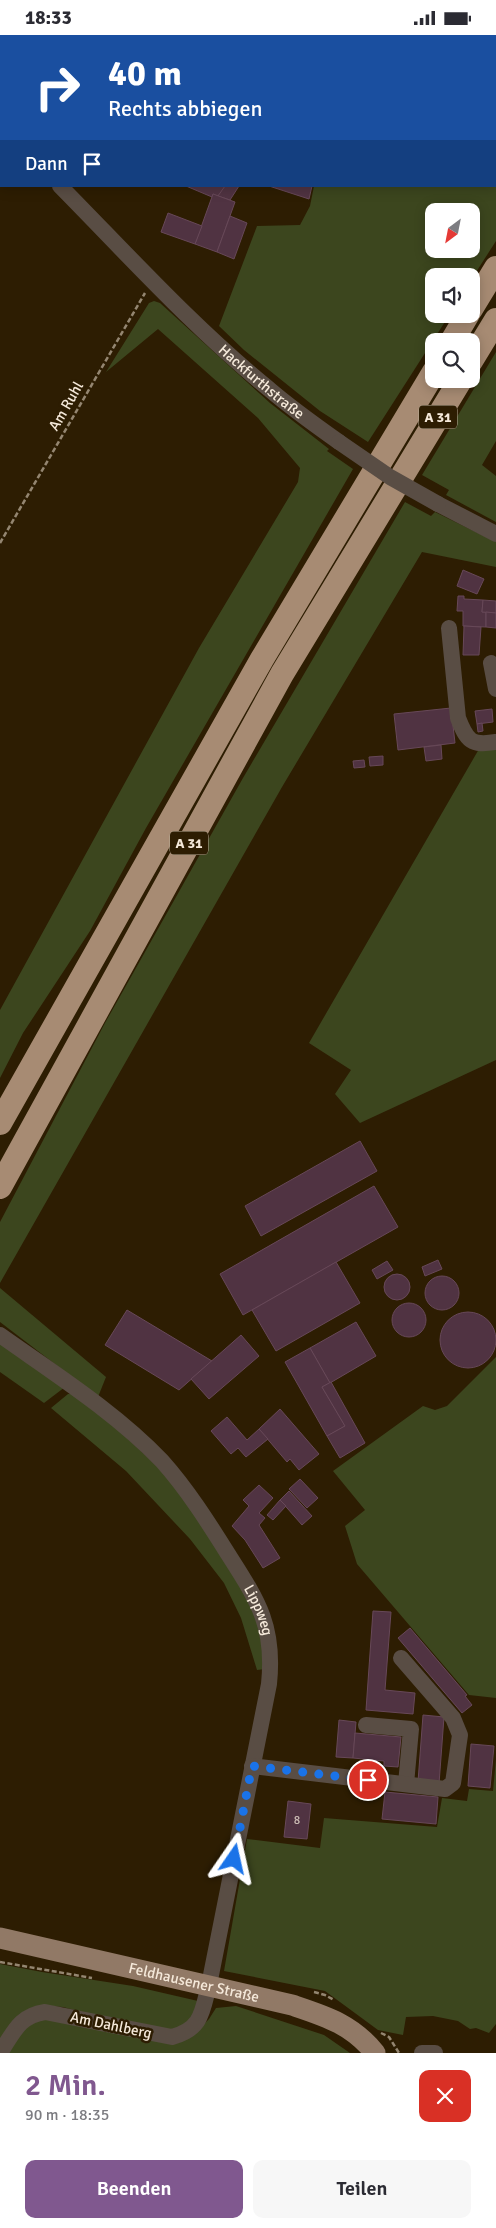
<!DOCTYPE html>
<html lang="de">
<head>
<meta charset="utf-8">
<style>
	:root { --surface:#fff; --page:#f7f7f7; --text:#2b2b33; --muted:#7c7c81; --accent:#80588f }
	body { margin:0; font-family:Signika,sans-serif; background:var(--page); color:var(--text); height:100vh; display:flex; flex-direction:column; font-size:19px; white-space:nowrap }
	* { box-sizing:border-box; margin:0 }
	p { font-size:16px; color:var(--muted) }
	.icon { flex:none; width:28px; height:28px; fill:none; stroke:currentColor; stroke-width:2; stroke-linecap:round; stroke-linejoin:round }
	.map { position:relative; height:2018px; overflow:hidden }
	.side { display:flex; flex-direction:column; background:var(--surface); flex:1 }
	.side>* { flex:none }
	.banner { position:absolute; left:0px; top:0px; width:496px; height:152px; box-shadow:0 2px 12px #0003; background:#1a4fa0; color:#fff; overflow:hidden }
	.needle { width:32px; rotate:212deg }
	.fabs { position:absolute; left:425px; top:168px; display:grid; gap:10px }
	.fabs a { display:grid; place-items:center; width:55px; height:55px; border-radius:10px; background:var(--surface); box-shadow:0 2px 12px #0003; font-size:25px }
	.pin { position:absolute; display:grid; place-items:center; width:42px; height:42px; color:#fff; margin:-21px; border:2px solid #fff; border-radius:50%; box-shadow:0 1px 5px #0007 }
	.me { position:absolute; width:55px; margin:-28px; rotate:11deg; stroke-linejoin:round; filter:drop-shadow(0 0 4px #0008) }
	.turn { display:flex; align-items:center; gap:18px; height:105px; padding:0 25px; font-size:22px }
	.turn .icon { width:65px; height:65px; stroke-width:2.5 }
	.turn b { display:block; font-size:35px; line-height:42px }
	.then { display:flex; align-items:center; height:48px; padding:0 25px; background:#0003; gap:10px; font-size:19px }
	.round { display:grid; place-items:center; flex:none; width:52px; height:52px; border-radius:10px; background:var(--page) }
	.summary { display:flex; align-items:center; justify-content:space-between; height:85px; padding:0 25px }
	h1 { font-size:30px; font-weight:600; line-height:38px; color:var(--accent) }
	.button { display:flex; gap:10px; margin-top:auto; padding:10px 25px }
	.button a { flex:1; height:58px; border-radius:10px; background:var(--accent); color:#fff; font-size:20px; font-weight:600; line-height:58px; text-align:center }
	.button a+a { background:var(--page); color:var(--text) }
	.status { display:flex; justify-content:space-between; align-items:center; height:35px; padding:0 25px; background:var(--surface); direction:ltr }
	.status svg { height:14px; fill:currentColor }
	.map>svg:first-child { display:block }
</style>
</head>
<body>
<div class="status"><b>18:33</b><svg viewBox="0 0 49 12"><path d="M0 12V9h3v3zM5 12V6h3v6zM10 12V3h3v9zM15 12V0h3v12zM26 1h20v11H26zM47 4h2v5h-2z"/></svg></div>
<div class="map">
<svg width="496" height="2018" viewBox="0 0 496 2018">
	<rect width="100%" height="100%" fill="#2d1d02"/>
	<!-- green -->
	<g fill="#3c461e" fill-rule="evenodd">
		<path d="M259 0H496V206L471 245V241H434V279H450L368 407 320 376 244 315 219 291 257 191 300 190 310 171 314 151H495V1ZM434 176H471V214H434Z"/>
		<path d="M154 266 160 268 270 368 329 414 327 416 353 434 146 793 90 896 23 998 0 1043V975L199 613 298 447 300 433 258 383 158 294 106 337 149 268Z"/>
		<path d="M496 317V406L482 430 496 441V487L446 460 449 455 422 440Z"/>
		<path d="M405 467 431 481 435 477 496 507V532L422 517 282 752 0 1248V1187L105 988 243 743Z"/>
		<path d="M496 712V1025L360 1088 335 1059 351 1035 309 1008 479 714Z"/>
		<path d="M0 1253 106 1342 98 1362 0 1287Z"/>
		<path d="M0 1307 65 1352 44 1368 0 1337Z"/>
		<path d="M496 1322V1663L469 1660 357 1529 345 1491 365 1475 333 1436 423 1371 435 1375 447 1371Z"/>
		<path d="M68 1359H75L108 1385 164 1438 194 1475 253 1573 264 1604 265 1634 257 1635 241 1583 224 1548 190 1504 126 1436 51 1373Z"/>
		<path d="M496 1724V1989L489 1998 476 1993 470 1994 458 1986 433 1981 406 1982 403 2000 378 1995 325 1956 224 1936 247 1804 320 1813 324 1783 437 1792 442 1763 467 1766 469 1754 493 1756Z"/>
		<path d="M0 1929 42 1937 133 1951 198 1966C194 1977 191 1988 179 1994 164 2001 83 1977 63 1972L48 1971 0 2005Z"/>
		<path d="M236 1971 324 2000 350 2018H8C18 2001 25 1988 46 1984L196 1997 209 1984 216 1973Z"/>
	</g>
	<!-- building -->
	<g fill="#503342" stroke="#674858">
		<path d="M186 151H224L225 152 218 161 213 159 212 162Z"/>
		<path d="M239 151 230 165 218 161 225 151Z"/>
		<path d="M269 151H312L309 164Z"/>
		<path d="M213 159 235 167 217 217 195 209Z"/>
		<path d="M168 178 202 191 195 209 161 197Z"/>
		<path d="M230 181 247 188 234 224 217 217Z"/>
		<path d="M463 535 484 544 477 559 457 551Z"/>
		<path d="M458 561H464V564L483 565 482 577H486V592L463 591V576H457Z"/>
		<path d="M483 565 496 566V578L482 577Z"/>
		<path d="M486 577 496 578V593L486 592Z"/>
		<path d="M464 591 481 592 479 620H463Z"/>
		<path d="M451 673 455 708 398 715 394 679Z"/>
		<path d="M492 674 493 687 477 689 475 676Z"/>
		<path d="M482 688 483 696 478 697 477 689Z"/>
		<path d="M441 710 442 724 426 726 424 712Z"/>
		<path d="M383 721V730L370 731 369 722Z"/>
		<path d="M364 725 365 732 354 733 353 726Z"/>
		<path d="M360 1106 377 1136 261 1201 245 1171Z"/>
		<path d="M374 1151 398 1192 243 1280 220 1239Z"/>
		<path d="M438 1225 442 1234 425 1241 422 1232Z"/>
		<path d="M387 1226 393 1235 377 1244 372 1235Z"/>
		<path d="M336 1227 360 1268 276 1316 252 1275Z"/>
		<circle cx="397" cy="1252" r="13"/>
		<circle cx="442" cy="1258" r="17"/>
		<circle cx="409" cy="1285" r="17"/>
		<path d="M127 1275 212 1326 179 1355 105 1310Z"/>
		<circle cx="468" cy="1305" r="28"/>
		<path d="M356 1287 376 1321 330 1348 310 1313Z"/>
		<path d="M241 1300 259 1321 209 1364 191 1344Z"/>
		<path d="M310 1313 330 1348 322 1352 345 1391 327 1401 285 1327Z"/>
		<path d="M331 1347 365 1408 340 1423 327 1401 345 1391 322 1352Z"/>
		<path d="M280 1374 319 1419 299 1435 290 1424 287 1427 259 1394Z"/>
		<path d="M227 1382 247 1405 259 1394 268 1404 246 1422 238 1413 231 1419 211 1396Z"/>
		<path d="M300 1444 318 1463 307 1473 289 1454Z"/>
		<path d="M259 1450 273 1463 259 1478 265 1483 259 1490 280 1523 263 1533 245 1505 232 1491 249 1471 243 1465Z"/>
		<path d="M289 1456 312 1481 302 1490 280 1465Z"/>
		<path d="M280 1465 286 1471 273 1485 267 1480Z"/>
		<path d="M373 1576 391 1577 385 1655 415 1658 413 1679 366 1675Z"/>
		<path d="M410 1593 467 1660 465 1661 472 1670 462 1678 398 1603Z"/>
		<path d="M423 1680 444 1682 439 1749 418 1747Z"/>
		<path d="M339 1685 356 1687 353 1723 336 1722Z"/>
		<path d="M355 1698 401 1702 398 1732 384 1731V1726L353 1723Z"/>
		<path d="M471 1709 494 1711 490 1753 468 1751Z"/>
		<path d="M385 1757 438 1762 436 1789 382 1784Z"/>
		<path d="M288 1766 311 1769 307 1804 284 1802Z"/>
	</g>
	<g fill="none" stroke-linecap="round" stroke-linejoin="round">
		<!-- path -->
		<g stroke="#948671" stroke-width="2.5" stroke-dasharray="5 2.5" stroke-linecap="butt">
			<path d="M0 508 145 258"/>
			<path d="M0 1927 92 1943"/>
			<path d="M314 1957 325 1960 334 1965"/>
			<path d="M381 1998 389 2002 399 2018"/>
		</g>
		<!-- minor -->
		<g stroke="#594d44" stroke-width="16">
			<path d="M0 90 1 91"/>
			<path id="s1" d="M60 151C128 220 194 293 269 354 291 373 315 390 339 407"/>
			<path d="M438 469 496 499"/>
			<path d="M449 593 458 683C467 706 471 711 496 707"/>
			<path d="M491 628 496 654"/>
			<path id="s2" d="M0 1300C55 1339 115 1377 162 1426 187 1454 208 1487 228 1519 258 1566 275 1591 269 1649L209 1950C202 1977 202 1994 172 2002L45 1977C19 1981 14 1997 0 2018"/>
			<path d="M366 1690 411 1694 406 1749"/>
			<path d="M252 1731 445 1754 453 1748 460 1700 453 1683 401 1623"/>
			<path d="M422 2018H435"/>
		</g>
		<!-- major -->
		<path stroke="#917966" stroke-width="21" id="s3" d="M0 1903 292 1970C325 1981 352 1989 375 2018"/>
		<!-- highway -->
		<g stroke="#a78b73" stroke-width="24">
			<path d="M471 274 496 233"/>
			<path d="M452 306 468 279"/>
			<path d="M471 326 496 285"/>
			<path d="M0 1088 262 624 434 337"/>
			<path d="M0 1152 282 639 461 344"/>
		</g>
		<!-- minor-bridge -->
		<path stroke="#594d44" stroke-width="16" d="M339 407 390 442 438 469"/>
	</g>
	<g fill="none" stroke-linecap="round" stroke-linejoin="round">
		<!-- route -->
		<path stroke="#1a73e8" stroke-width="9" stroke-dasharray="0 16.2" d="M234 1824 252 1731 368 1745"/>
	</g>
	<g text-anchor="middle" dominant-baseline="central" stroke-width="5" stroke-linejoin="round" paint-order="stroke">
		<!-- number labels -->
		<g font-size="12" fill="#ccbcb4">
			<text x="297" y="1785">8</text>
		</g>
		<!-- shield labels -->
		<g fill="#2d1d02" stroke="#b9ac99" stroke-width="1">
			<rect x="419" y="370.5" width="38" height="23" rx="4"/>
			<rect x="170" y="796.5" width="38" height="23" rx="4"/>
		</g>
		<g font-size="14" font-weight="bold" fill="#f5e9da">
			<text x="438" y="382">A 31</text>
			<text x="189" y="808">A 31</text>
		</g>
		<!-- street labels -->
		<g font-size="15" fill="#f5e9da" stroke="#2d1d02">
			<text stroke="none"><textPath href="#s1" startOffset="281">Hackfurthstraße</textPath></text>
			<text transform="translate(66 371) rotate(-60)">Am Ruhl</text>
			<text stroke="none"><textPath href="#s2" startOffset="384">Lippweg</textPath></text>
			<text stroke="none"><textPath href="#s3" startOffset="199">Feldhausener Straße</textPath></text>
			<text transform="translate(111 1990) rotate(12)">Am Dahlberg</text>
		</g>
	</g>
</svg>
<div class="fabs">
<a><svg class="needle" viewBox="-14 -14 28 28"><path d="M0-13l5 13h-10z" fill="#e53935"/><path d="M0 13l5-13h-10z" fill="#7c7c81"/></svg></a>
<a><svg class="icon" aria-label="sound" viewBox="0 0 24 24"><path d="M4 9h4l5-4v14l-5-4H4zM17 9q2 3 0 6"/></svg></a>
<a><svg class="icon" aria-label="search" viewBox="0 0 24 24"><circle cx="10" cy="10" r="6"/><path d="M15 15l6 6"/></svg></a>
</div>
<div class="pin" style="left:368px;top:1745px;background:#d93025"><svg class="icon" aria-label="arrive" viewBox="0 0 24 24"><path d="M6 21V4h12l-3 4 3 4H6"/></svg></div>
<svg class="me" style="left:234px;top:1824px" viewBox="-20 -20 40 40"><path d="M0-17L14 15 0 8-14 15z" fill="#1a73e8" stroke="#fff" stroke-width="4"/></svg>
<div class="banner">
<div class="turn"><svg class="icon" aria-label="right" viewBox="0 0 24 24"><path d="M7 20v-9h11M14 6l5 5-5 5"/></svg><div><b>40 m</b>Rechts abbiegen</div></div>
<div class="then">Dann<svg class="icon" aria-label="arrive" viewBox="0 0 24 24"><path d="M6 21V4h12l-3 4 3 4H6"/></svg></div>
</div>
</div>
<section class="side">
<div class="summary"><div><h1>2 Min.</h1><p>90 m · 18:35</p></div><a class="round" style="background:#d93025;color:#fff"><svg class="icon" aria-label="close" viewBox="0 0 24 24"><path d="M6 6l12 12M18 6L6 18"/></svg></a></div>
<div class="button"><a>Beenden</a><a>Teilen</a></div>
</section>
</body>
</html>
